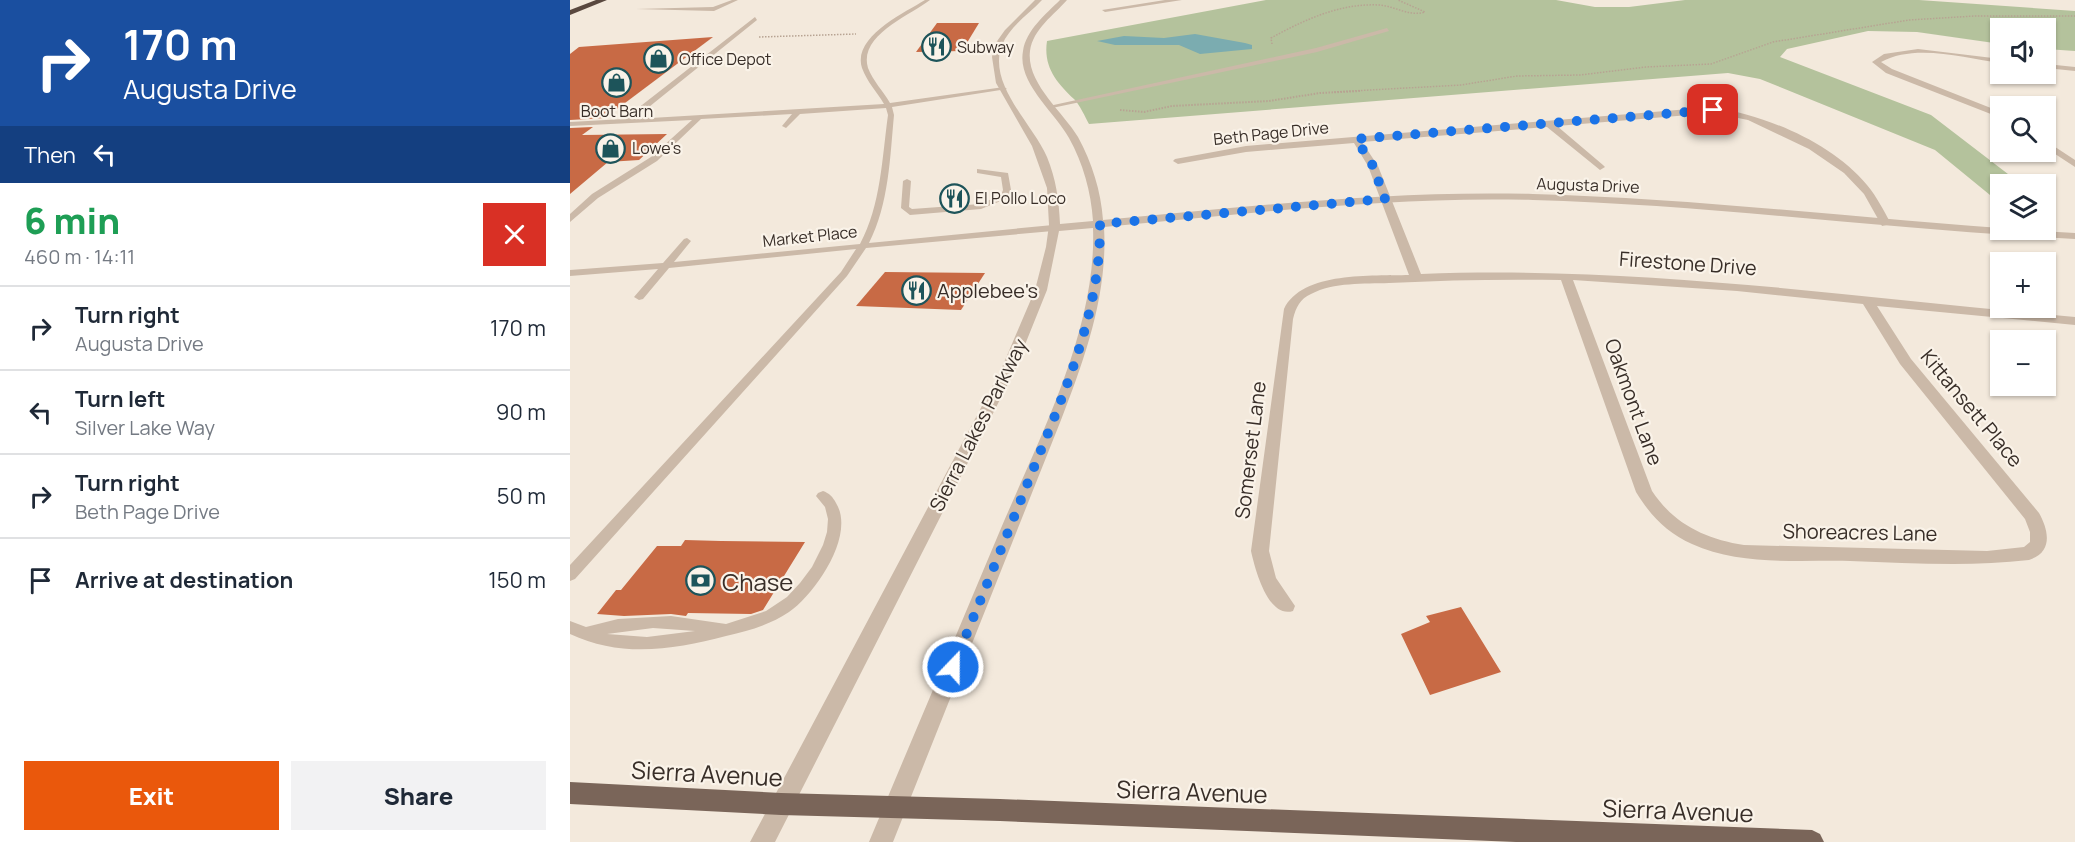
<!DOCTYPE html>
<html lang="en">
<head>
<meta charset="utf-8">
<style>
	:root { --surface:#fff; --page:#f2f2f3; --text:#1f2937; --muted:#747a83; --line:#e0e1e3; --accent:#ea580c }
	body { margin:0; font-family:Manrope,sans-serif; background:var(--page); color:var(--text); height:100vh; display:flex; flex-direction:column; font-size:22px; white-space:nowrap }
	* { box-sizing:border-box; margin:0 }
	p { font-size:20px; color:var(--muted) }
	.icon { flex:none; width:33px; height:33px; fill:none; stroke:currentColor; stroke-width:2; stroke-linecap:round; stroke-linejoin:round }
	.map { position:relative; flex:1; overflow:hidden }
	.side { display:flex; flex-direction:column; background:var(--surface); width:570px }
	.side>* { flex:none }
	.banner { background:#1a4fa0; color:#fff; overflow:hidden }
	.buttons { position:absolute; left:1420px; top:18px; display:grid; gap:12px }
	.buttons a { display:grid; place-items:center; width:66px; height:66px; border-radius:0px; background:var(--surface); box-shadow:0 2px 4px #0004; font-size:30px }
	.pin { position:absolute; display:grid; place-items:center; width:51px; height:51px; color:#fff; margin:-26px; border-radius:12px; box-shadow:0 3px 9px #0006 }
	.me { position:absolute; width:66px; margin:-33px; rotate:22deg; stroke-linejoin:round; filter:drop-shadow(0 0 4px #0008) }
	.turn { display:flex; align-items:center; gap:21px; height:126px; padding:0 24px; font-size:27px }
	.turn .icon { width:78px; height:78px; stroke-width:2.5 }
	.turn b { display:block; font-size:42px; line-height:51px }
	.then { display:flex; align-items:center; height:57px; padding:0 24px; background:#0003; gap:12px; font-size:22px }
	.round { display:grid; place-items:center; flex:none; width:63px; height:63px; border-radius:0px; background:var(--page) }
	.head { display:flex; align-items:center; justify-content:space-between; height:102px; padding:0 24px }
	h1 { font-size:36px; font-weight:800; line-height:45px; color:#1e9e55 }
	.action { display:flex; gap:12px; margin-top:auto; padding:12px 24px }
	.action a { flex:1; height:69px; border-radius:0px; background:var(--accent); color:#fff; font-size:24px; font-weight:800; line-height:69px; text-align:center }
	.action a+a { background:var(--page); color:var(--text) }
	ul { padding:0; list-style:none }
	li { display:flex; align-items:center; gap:18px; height:84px; padding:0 24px; border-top:2px solid var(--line) }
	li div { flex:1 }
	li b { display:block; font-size:22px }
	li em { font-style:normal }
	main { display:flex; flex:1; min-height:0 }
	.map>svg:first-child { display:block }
</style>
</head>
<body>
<main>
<section class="side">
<div class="banner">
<div class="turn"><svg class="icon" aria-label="right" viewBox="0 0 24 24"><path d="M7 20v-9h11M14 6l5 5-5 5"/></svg><div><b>170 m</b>Augusta Drive</div></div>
<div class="then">Then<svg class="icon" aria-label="left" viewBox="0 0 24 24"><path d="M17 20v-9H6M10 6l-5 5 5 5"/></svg></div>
</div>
<div class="head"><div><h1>6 min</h1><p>460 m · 14:11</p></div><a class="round" style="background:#d93025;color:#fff"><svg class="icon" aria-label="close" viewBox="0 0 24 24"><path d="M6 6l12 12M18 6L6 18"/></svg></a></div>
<ul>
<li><svg class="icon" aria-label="right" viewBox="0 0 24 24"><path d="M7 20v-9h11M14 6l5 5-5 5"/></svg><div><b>Turn right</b><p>Augusta Drive</p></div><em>170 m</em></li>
<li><svg class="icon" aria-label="left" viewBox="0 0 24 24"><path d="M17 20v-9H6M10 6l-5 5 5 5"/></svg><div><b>Turn left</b><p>Silver Lake Way</p></div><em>90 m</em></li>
<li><svg class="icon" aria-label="right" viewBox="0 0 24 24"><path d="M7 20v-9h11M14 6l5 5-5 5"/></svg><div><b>Turn right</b><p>Beth Page Drive</p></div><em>50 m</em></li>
<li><svg class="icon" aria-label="arrive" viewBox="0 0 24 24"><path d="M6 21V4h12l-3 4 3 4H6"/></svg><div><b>Arrive at destination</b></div><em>150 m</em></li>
</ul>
<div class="action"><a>Exit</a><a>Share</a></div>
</section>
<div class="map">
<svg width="1505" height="842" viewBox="0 0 1505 842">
	<rect width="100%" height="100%" fill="#f3e9dc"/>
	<!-- green -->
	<path fill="#b4c29c" d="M696 0H986L1025 7H1059L1115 0H1349L1505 11V51L1476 49V28H1431V44L1347 32 1298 31 1217 49 1210 57 1361 115 1451 184H1431V204L1365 150 1190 79 1158 73 519 124C515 117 510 105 504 99 487 83 473 67 477 41Z"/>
	<!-- water -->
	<path fill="#7bacb0" d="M625 34 675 43 682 45V49L630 54 609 45H545L527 41 554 36 594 38Z"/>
	<!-- building -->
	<g fill="#c86a45">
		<path d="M367 23H409L392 51 346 52Z"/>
		<path d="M143 37 35 118 0 120V54L9 47Z"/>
		<path d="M23 127 12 135 97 134 69 160 38 162 0 194V128Z"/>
		<path d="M315 272 415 273 391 310 286 306Z"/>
		<path d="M115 540 151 541 235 542 193 610 181 614 118 613 116 616 101 614 54 616 27 614 46 590H51L87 546H111Z"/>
		<path d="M891 607 931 672 860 695 831 634 860 622 856 616Z"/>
	</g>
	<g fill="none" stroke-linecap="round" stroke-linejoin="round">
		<!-- path-far1 -->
		<g stroke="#b7a392" stroke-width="1.5" stroke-dasharray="1.5 1.5" stroke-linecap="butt">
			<path d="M189 37 286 34"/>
			<path d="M702 44 701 38C734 20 770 3 809 5 825 6 839 17 855 12L828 0"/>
			<path d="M764 92 891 85 947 76 1010 75 1076 67 1141 64 1203 42 1339 20 1405 16H1505"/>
		</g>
		<!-- path -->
		<path stroke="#b7a392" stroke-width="2" stroke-dasharray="1.5 1.5" stroke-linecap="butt" d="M550 110 574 112 602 106 699 101 750 93 791 91"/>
		<!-- service -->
		<g fill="#cbb9a8" fill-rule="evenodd">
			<path d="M162 0H168L144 11 66 9 143 7Z"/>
			<path d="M355 0H360C341 15 288 35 298 68 303 81 313 91 320 103L434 87 437 89 322 107 324 115C320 157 319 204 299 243L483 225 487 228 483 231 296 248 277 276 5 579 0 581V565L271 272 286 249 99 268 73 299 69 300 64 297 88 269 0 276V270L93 263 114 239 117 238 121 241 104 262 290 244C311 205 312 158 318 115L316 108 230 114 216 128 212 126 222 114 131 119 87 161 28 198 0 222V214L22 194 81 157 122 120 0 126V122L54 119 185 17 187 20 64 119 314 104C307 92 297 82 292 68 282 37 334 13 355 0Z"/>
			<path d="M817 28 819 31 747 52 482 108 479 106 746 48Z"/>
			<path d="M407 169 438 173 441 190 438 198 411 209 340 215 331 208 333 181 337 179 341 181 339 207 342 209 410 204 431 195 433 190 431 177 407 173Z"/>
			<path d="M253 491C259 493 263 497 266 503 286 535 245 594 219 612 200 625 177 631 156 636 103 650 51 658 0 634V621L16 627 48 619 101 616 156 624 196 611 217 597 230 583 242 567 253 545 257 532 258 519 255 507 246 496 248 493ZM83 628 125 631 77 637 37 634Z"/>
		</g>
		<!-- minor -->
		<g fill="#cbb9a8" fill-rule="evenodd">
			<path d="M595 0H612L535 12 532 10Z"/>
			<path d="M1348 49 1431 59V63C1395 58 1345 43 1311 62L1322 69 1431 112V118L1316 73 1302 62 1314 54Z"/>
			<path d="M1476 64 1505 67V71L1476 68Z"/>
			<path d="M1143 107C1197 116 1261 142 1297 185 1307 197 1314 211 1321 224L1312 226 1294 194 1274 173 1239 149 1178 120 1143 113 987 126 1033 165 1035 167 1030 170 977 127 792 142 808 166 851 274C1071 265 1286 298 1505 317V325L1307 306 1341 359 1469 513C1479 531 1483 552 1459 560 1400 567 1340 563 1280 561 1228 560 1170 566 1122 544 1097 533 1080 515 1066 492L991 280C933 279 876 280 819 283 794 284 764 282 741 294 730 299 726 307 723 319L699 551 706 578 725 606 723 611C698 619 685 569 681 551L714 309C732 271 803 276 839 275L798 166 784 143 676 152 608 164 603 161 605 159 676 146ZM1003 280 1167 291 1293 304 1330 364 1455 519 1460 532V542L1454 547 1417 551 1174 545C1135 539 1104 524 1082 491Z"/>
			<path d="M1476 141 1505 160V167L1476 148Z"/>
		</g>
		<!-- tertiary -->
		<path fill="#cbb9a8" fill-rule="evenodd" d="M465 0H472C459 14 440 26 432 45 417 84 462 123 477 157 486 179 489 200 490 224L523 221C521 192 513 163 499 138 485 112 447 83 453 51 456 30 476 14 490 0H497C484 15 463 29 460 51 456 83 493 112 508 137 522 163 531 191 533 220 676 207 820 190 963 194 1144 199 1325 223 1505 233V239C1324 230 1144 205 963 200 820 196 676 214 534 227 538 294 515 358 491 420L323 842H299C342 739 386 636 429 533 468 440 527 330 523 228L489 231 477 290 444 372 205 842H180L430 372 465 290 476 247 479 225 477 188 462 146 426 83 422 57 425 44 435 30Z"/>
		<!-- primary -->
		<path fill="#7a6559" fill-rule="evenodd" d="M0 782 211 793 430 799 1242 830 1250 834 1254 842H946L430 821 211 815 0 804Z"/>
		<!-- motorway -->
		<path fill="#59483f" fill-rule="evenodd" d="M26 0H37L0 15V10Z"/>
	</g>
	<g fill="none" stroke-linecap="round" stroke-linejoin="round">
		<!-- route -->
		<path stroke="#1a73e8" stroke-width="10" stroke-dasharray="0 18" d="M383 667C409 604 435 540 460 477 493 396 531 312 530 224L815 199 803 166 786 139 1143 110"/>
	</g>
	<!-- icons -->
	<defs>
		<symbol id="restaurant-ring" viewBox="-11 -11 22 22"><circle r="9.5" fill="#faf3e9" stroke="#1d545a" stroke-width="1.5"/><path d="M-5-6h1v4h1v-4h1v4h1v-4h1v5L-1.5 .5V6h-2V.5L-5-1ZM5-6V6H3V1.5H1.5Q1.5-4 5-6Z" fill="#1d545a"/></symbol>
		<symbol id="shop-ring" viewBox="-11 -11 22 22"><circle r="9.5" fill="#faf3e9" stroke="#1d545a" stroke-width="1.5"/><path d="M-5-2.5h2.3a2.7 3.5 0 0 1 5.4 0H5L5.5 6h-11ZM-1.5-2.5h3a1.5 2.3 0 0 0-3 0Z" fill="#1d545a"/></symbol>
		<symbol id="bank-ring" viewBox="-11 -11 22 22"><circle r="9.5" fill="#faf3e9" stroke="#1d545a" stroke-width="1.5"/><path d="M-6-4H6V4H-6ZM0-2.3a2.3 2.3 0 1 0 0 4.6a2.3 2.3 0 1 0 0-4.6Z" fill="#1d545a"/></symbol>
	</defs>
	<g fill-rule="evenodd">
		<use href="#restaurant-ring" x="350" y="30" width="33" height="33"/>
		<use href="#shop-ring" x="72" y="42" width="33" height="33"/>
		<use href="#shop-ring" x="30" y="66" width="33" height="33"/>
		<use href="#shop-ring" x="24" y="132" width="33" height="33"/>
		<use href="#restaurant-ring" x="368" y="182" width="33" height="33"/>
		<use href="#restaurant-ring" x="330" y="274" width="33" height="33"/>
		<use href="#bank-ring" x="114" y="564" width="33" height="33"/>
	</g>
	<g text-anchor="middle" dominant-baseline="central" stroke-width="4.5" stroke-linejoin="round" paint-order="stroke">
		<!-- far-poi labels -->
		<g font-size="16" fill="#382e28" stroke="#faf3e9" text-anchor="start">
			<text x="387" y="47">Subway</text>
			<text x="109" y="59">Office Depot</text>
			<text x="47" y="111" text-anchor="middle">Boot Barn</text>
			<text x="62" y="148">Lowe's</text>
			<text x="405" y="198">El Pollo Loco</text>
		</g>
		<!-- far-street labels -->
		<g font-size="16" fill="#382e28" stroke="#faf3e9">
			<text transform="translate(701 133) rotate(-6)">Beth Page Drive</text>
			<text transform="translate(1018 185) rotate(2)">Augusta Drive</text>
			<text transform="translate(240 236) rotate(-6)">Market Place</text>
		</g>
		<!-- street labels -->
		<g font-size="20" fill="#382e28" stroke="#faf3e9">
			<text transform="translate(1118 263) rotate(4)">Firestone Drive</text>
			<text transform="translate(1064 402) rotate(70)">Oakmont Lane</text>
			<text transform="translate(1402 408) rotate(50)">Kittansett Place</text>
			<text transform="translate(408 425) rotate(-63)">Sierra Lakes Parkway</text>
			<text transform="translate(680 450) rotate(-83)">Somerset Lane</text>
			<text transform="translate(1290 532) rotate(1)">Shoreacres Lane</text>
		</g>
		<!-- poi labels -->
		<g font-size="20" fill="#382e28" stroke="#faf3e9" text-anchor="start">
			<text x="367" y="290">Applebee's</text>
		</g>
		<!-- near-poi labels -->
		<g font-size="24" fill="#382e28" stroke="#faf3e9" text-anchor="start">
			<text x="152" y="581">Chase</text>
		</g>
		<!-- near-street labels -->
		<g font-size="24" fill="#382e28" stroke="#faf3e9">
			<text transform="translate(137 773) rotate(3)">Sierra Avenue</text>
			<text transform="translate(622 791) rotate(2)">Sierra Avenue</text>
			<text transform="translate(1108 810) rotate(2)">Sierra Avenue</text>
		</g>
	</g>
</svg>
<div class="buttons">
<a><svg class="icon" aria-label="sound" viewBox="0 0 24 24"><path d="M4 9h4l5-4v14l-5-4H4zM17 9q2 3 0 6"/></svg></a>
<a><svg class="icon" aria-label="search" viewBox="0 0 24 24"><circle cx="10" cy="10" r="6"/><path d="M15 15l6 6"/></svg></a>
<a><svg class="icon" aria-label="layers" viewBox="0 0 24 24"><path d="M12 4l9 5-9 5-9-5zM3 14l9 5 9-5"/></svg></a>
<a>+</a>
<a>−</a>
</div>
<div class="pin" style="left:1143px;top:110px;background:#d93025"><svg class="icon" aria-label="arrive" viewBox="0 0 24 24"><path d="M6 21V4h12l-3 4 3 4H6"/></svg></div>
<svg class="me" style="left:383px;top:667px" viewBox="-20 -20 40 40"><circle r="17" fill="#1a73e8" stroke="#fff" stroke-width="3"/><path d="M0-11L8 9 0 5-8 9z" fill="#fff"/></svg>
</div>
</main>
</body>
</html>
